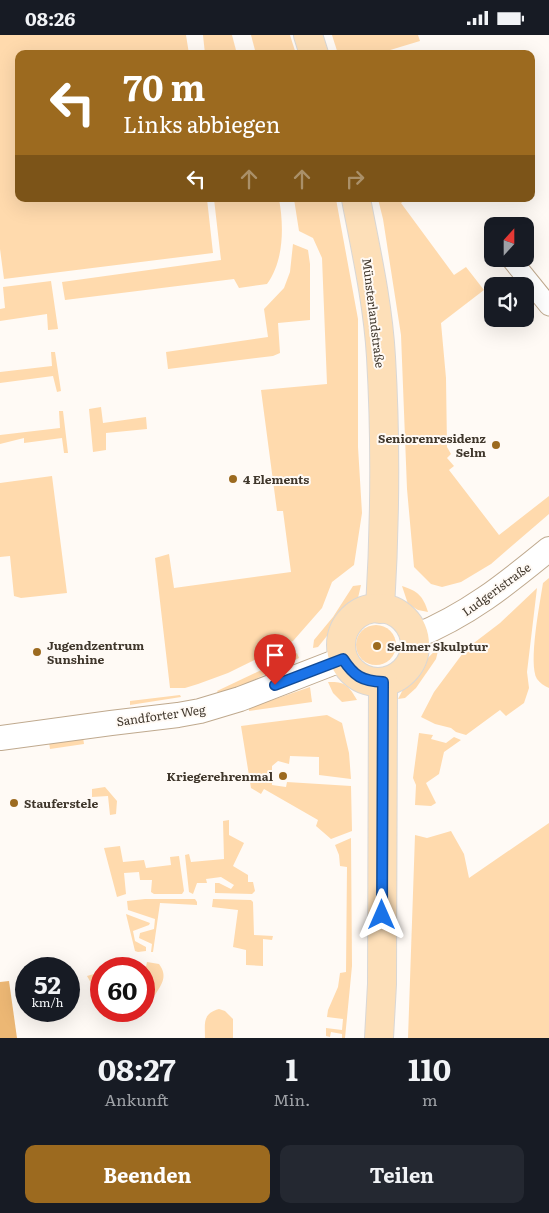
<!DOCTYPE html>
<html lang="de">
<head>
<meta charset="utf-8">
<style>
	:root { --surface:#171b24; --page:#242831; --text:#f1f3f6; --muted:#9ea1a6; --accent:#9c6a1f }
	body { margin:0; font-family:Literata,serif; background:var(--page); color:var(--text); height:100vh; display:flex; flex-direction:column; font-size:19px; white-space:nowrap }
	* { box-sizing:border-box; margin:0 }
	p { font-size:16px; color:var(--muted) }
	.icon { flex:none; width:28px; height:28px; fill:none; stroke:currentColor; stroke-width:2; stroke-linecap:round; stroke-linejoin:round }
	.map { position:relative; height:1003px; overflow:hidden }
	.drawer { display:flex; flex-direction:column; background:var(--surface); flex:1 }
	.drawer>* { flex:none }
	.banner { position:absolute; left:15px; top:15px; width:520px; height:152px; border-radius:10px; box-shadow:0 5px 20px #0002; background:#9c6a1f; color:#fff; overflow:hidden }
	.needle { width:32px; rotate:21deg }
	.buttons { position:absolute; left:484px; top:182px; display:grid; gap:10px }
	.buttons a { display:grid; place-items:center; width:50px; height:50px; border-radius:10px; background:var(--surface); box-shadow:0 5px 20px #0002; font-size:25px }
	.speed { position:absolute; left:15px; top:922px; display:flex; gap:10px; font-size:25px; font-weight:700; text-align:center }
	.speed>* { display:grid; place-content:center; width:65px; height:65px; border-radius:50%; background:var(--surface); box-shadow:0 5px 20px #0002; line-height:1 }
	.speed small { font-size:12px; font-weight:400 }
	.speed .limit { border:8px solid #d22; background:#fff; color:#111 }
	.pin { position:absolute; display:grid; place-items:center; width:42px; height:42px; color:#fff; margin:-51px -21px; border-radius:50% 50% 50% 0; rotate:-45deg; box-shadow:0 0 5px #0007 }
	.pin .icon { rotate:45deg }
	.me { position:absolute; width:55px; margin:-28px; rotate:0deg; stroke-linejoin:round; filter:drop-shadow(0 0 4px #0008) }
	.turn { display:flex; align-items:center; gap:18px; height:105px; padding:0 25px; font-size:22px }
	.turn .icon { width:65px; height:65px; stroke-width:2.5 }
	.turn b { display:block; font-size:35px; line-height:42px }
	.lanes { display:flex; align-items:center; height:48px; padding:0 25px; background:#0003; justify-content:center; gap:25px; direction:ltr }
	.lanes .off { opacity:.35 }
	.eta { display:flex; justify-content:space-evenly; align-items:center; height:85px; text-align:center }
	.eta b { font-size:30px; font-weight:700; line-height:35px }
	.button { display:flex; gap:10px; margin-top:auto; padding:10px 25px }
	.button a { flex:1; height:58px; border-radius:10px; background:var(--accent); color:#fff; font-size:20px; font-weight:700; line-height:58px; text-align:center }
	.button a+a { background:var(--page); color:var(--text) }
	.status { display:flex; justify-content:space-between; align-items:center; height:35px; padding:0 25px; background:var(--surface); direction:ltr }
	.status svg { height:14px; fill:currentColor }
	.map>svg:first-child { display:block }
</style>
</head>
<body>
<div class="status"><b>08:26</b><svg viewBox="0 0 49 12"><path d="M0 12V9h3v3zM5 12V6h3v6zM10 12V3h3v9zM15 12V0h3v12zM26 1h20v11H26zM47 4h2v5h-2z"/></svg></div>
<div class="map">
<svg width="549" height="1003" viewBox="0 0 549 1003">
	<rect width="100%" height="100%" fill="#fffaf5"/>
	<!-- green -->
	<g fill="#ffdaad">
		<path d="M0 0H186L189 19H19V164H207L213 218 4 244 0 214Z"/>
		<path d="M203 0H232L237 19H205Z"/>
		<path d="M251 0H290L296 19H256Z"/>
		<path d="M332 0H418L420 6 377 19H338Z"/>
		<path d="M214 164H279C284 191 284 226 267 249L239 253 234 244 65 265 62 247 221 225Z"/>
		<path d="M294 164H336L358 284V412L362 478 354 530 332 547 322 573 293 606 228 638 198 649 185 653H170L155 523 169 519 174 553 291 537 283 476H277L261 355 327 349 322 223 313 203 299 196Z"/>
		<path d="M378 164H407L401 168 454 240 466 232 484 255 441 288 446 343 447 412 451 419 447 423 454 431 449 435 499 500 549 461V479L491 529 461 547 442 552 431 549 414 532 407 454 401 300 383 184Z"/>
		<path d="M293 209 308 215 310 229V285L278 288 280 318 273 321 168 334 166 317 268 302 264 274 284 253 290 237Z"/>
		<path d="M51 246 58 294 48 295 47 279 0 286V274L5 273 3 252Z"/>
		<path d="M51 317H55L61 356 57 357 53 341 0 348V337L52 331Z"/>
		<path d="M101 372 103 388 146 382 147 394 106 398V415L93 417 89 374Z"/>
		<path d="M59 376H63L68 418H64L62 403 24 408V403L0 409V400L60 393Z"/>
		<path d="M52 441 67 558 21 563 14 561 10 521 0 522V448Z"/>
		<path d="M549 543V653C544 651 540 648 537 644 528 629 540 567 543 548Z"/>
		<path d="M361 550 358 563 337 582 331 596 318 612 313 613 314 605 333 582 353 551Z"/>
		<path d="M402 551C418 556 423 561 428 577L418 575 408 569Z"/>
		<path d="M537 553 527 637 529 653 524 668 506 681 500 675 466 700 456 697 451 693 435 689 421 682 434 657 466 614 500 588Z"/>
		<circle cx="376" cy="610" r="20"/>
		<path d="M439 612 436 624 416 653 405 663 398 664C408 643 422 628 439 612Z"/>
		<path d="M297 618 299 623 220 661 217 656Z"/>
		<path d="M328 647C345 646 349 651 357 665L342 667 333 658Z"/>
		<path d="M310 652 312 667 249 676V673Z"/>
		<path d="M180 660 181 662 130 670V666Z"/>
		<path d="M327 680 342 688 349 718 351 744 319 740V722L290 721 289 729 278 726 272 731V750L286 752 287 747 351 751 352 796 331 804 316 791 318 785 264 754 261 759 251 753 241 691Z"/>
		<path d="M419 698 433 700 431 704 446 708 454 702 461 705 444 717 439 739 426 748 436 768 431 771 415 770 416 750 413 743Z"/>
		<path d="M83 702 84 709 50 714 49 707Z"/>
		<path d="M105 752 117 766 116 779 110 780 108 761 92 762V754Z"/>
		<path d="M229 785V800L244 808 233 831 248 840V847H253L255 856 252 859 215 858V848H219L231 854 234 850 221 842 206 844 207 848H197L193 859 189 857 185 820 189 819 191 827 224 824 223 786Z"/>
		<path d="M549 788V1003H408L415 800 427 803 451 796 464 819 469 843Z"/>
		<path d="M351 803 352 931 345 1003H342V999L331 997 330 1002 326 1001V993L342 995 343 984 327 982 328 975 338 952 340 938 346 937 347 832 340 831 339 820 335 810Z"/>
		<path d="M120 811 123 827 144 825 146 833 171 830 170 822 179 821 184 856 182 859H154L151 857 152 845H140L139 837 124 838 126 859 117 862 104 813Z"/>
		<path d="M145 864H195L197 867V870L160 868 153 917H151L152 909 139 903 140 898 154 894 155 884 128 875 127 866Z"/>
		<path d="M213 864 251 865 253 867 254 900 273 901 272 905 263 904V931L246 930V915L233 912 238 875 212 872Z"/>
		<path d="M126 879 150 888 149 890 133 896 135 906 146 912V916L138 917 135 916Z"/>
		<path d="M147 927 159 929C168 941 162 949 155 960H148L144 941Z"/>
		<path d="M101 937V960H98L87 941Z"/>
		<path d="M219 974 225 976 233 984V1003H205C205 988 202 979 219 974Z"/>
	</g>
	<!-- water -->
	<path fill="#ecb774" d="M9 946 17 1003H0V947Z"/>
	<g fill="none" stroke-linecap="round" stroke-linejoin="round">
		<defs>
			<path id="minor" d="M511 224 549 271"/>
			<g id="tertiary">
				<path d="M414 602C468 580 505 550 549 514"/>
				<path d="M0 703 111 688 178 680 200 676 240 664 343 624"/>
			</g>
			<g id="primary">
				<path d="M308 0 314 19"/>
				<path d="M356 164C366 216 378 269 381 322 386 406 385 490 380 574"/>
				<circle cx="378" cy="610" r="37"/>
				<path d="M379 1003 382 949 383 647"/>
			</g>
		</defs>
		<!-- minor casing -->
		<use href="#minor" stroke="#bfa98e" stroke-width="21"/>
		<!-- tertiary casing -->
		<use href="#tertiary" stroke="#bfa98e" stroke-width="26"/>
		<!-- primary casing -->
		<use href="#primary" stroke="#d9d7d5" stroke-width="30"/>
		<!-- minor -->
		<use href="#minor" stroke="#fff" stroke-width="19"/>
		<!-- tertiary -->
		<use href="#tertiary" stroke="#fff" stroke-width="24"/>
		<!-- primary -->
		<use href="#primary" stroke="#fddfb8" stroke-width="28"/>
	</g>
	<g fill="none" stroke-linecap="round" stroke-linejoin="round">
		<defs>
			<path id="route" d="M275 650 343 624C354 641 362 646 383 647L382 880"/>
		</defs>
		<!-- route casing -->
		<use href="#route" stroke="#114b97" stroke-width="12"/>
		<!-- route -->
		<use href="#route" stroke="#1a73e8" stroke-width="9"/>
	</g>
	<!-- markers -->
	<g fill="#9c6a1f" stroke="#fffaf5" stroke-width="2">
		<circle cx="496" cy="410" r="5"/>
		<circle cx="233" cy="444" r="5"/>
		<circle cx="377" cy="611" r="5"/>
		<circle cx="37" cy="617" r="5"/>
		<circle cx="283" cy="741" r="5"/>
		<circle cx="14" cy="768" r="5"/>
	</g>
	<g text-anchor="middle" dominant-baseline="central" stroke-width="4" stroke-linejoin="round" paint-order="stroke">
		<!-- street labels -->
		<g font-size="12" fill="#40372c" stroke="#fffaf5">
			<text transform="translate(374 278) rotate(83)">Münsterlandstraße</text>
			<text transform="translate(496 554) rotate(-36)">Ludgeristraße</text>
			<text transform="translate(161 680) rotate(-8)">Sandforter Weg</text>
		</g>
		<!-- poi labels -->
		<g font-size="12" font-weight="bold" fill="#40372c" stroke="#fffaf5" text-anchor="start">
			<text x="486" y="403" text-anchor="end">Seniorenresidenz<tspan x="486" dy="14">Selm</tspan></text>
			<text x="243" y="444">4 Elements</text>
			<text x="47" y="610">Jugendzentrum<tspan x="47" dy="14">Sunshine</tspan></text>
			<text x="387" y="611">Selmer Skulptur</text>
			<text x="273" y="741" text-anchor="end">Kriegerehrenmal</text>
			<text x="24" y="768">Stauferstele</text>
		</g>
	</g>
</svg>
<div class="buttons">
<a><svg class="needle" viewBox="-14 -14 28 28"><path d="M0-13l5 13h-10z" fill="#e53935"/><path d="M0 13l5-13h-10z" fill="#9ea1a6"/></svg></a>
<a><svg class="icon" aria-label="sound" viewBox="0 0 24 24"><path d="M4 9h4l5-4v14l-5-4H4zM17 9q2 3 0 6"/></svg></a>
</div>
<div class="speed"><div>52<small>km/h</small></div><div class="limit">60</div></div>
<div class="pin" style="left:275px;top:650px;background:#d93025"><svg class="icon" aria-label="arrive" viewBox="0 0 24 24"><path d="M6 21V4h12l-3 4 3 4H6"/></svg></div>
<svg class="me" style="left:382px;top:880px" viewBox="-20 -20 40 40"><path d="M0-17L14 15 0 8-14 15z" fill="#1a73e8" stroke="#fff" stroke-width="4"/></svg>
<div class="banner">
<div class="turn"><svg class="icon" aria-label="left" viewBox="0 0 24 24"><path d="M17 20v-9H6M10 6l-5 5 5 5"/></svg><div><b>70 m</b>Links abbiegen</div></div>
<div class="lanes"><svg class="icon" aria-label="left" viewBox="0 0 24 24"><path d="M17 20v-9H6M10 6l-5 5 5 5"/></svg><svg class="icon off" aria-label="ahead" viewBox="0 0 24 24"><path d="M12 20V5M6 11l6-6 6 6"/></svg><svg class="icon off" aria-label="ahead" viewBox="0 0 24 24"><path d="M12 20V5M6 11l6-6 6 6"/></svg><svg class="icon off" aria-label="right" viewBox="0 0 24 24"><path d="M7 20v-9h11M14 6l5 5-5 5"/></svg></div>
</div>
</div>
<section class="drawer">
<div class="eta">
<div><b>08:27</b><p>Ankunft</p></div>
<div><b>1</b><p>Min.</p></div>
<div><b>110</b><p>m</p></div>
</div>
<div class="button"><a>Beenden</a><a>Teilen</a></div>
</section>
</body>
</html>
